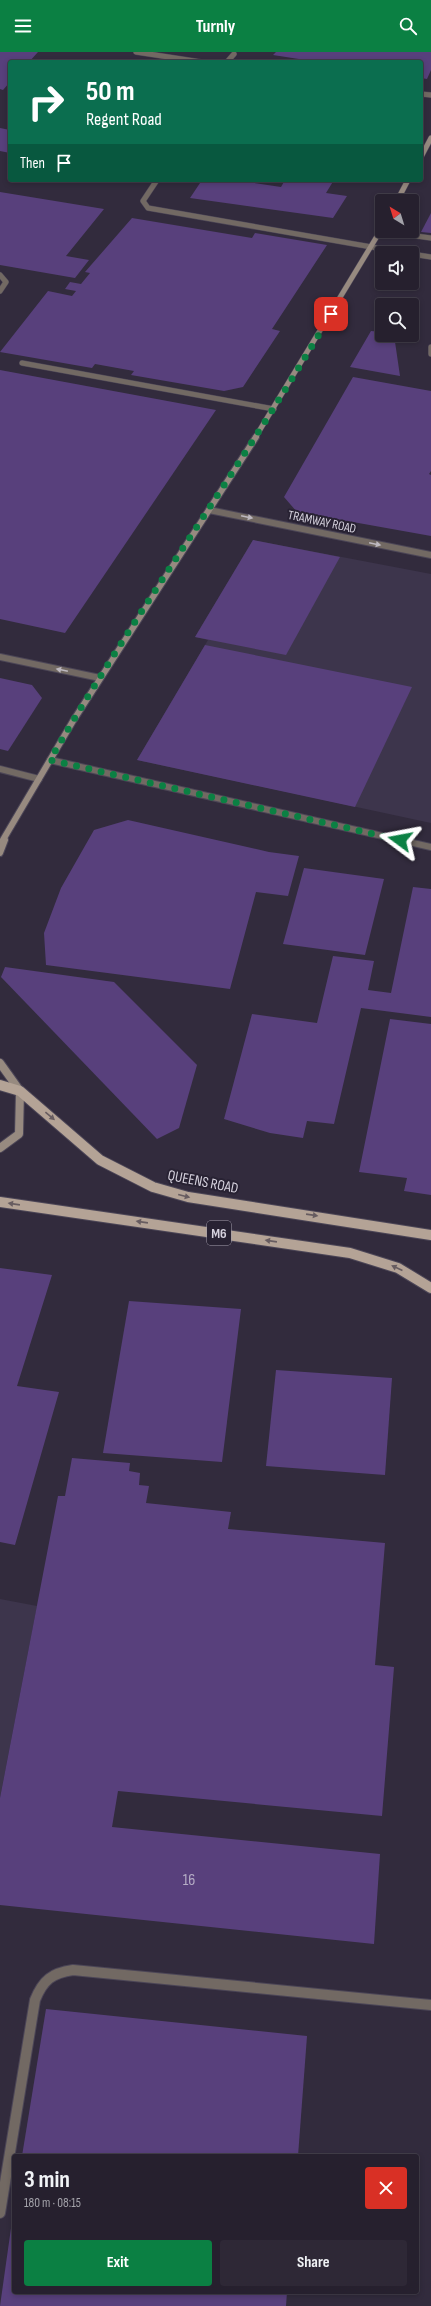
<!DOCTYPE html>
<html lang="en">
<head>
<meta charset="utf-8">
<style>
	:root { --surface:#26202e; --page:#2e2836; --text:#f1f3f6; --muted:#a4a3aa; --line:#423e4a; --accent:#0b8043 }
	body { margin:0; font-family:"Sofia Sans Condensed",sans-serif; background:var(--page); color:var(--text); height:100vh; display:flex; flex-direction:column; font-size:15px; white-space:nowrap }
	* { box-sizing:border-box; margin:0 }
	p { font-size:13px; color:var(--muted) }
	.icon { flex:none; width:22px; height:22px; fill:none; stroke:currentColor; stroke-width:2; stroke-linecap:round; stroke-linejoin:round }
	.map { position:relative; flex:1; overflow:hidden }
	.details { position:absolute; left:12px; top:2102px; width:407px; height:140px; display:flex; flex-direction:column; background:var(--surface); border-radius:4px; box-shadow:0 2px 6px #0003,0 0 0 1px var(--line) }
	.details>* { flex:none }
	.banner { position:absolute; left:8px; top:8px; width:415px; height:122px; border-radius:4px; box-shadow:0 2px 6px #0003,0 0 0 1px var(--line); background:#0b6e4f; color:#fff; overflow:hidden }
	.needle { width:26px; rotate:322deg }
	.tools { position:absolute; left:375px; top:142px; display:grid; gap:8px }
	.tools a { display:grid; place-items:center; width:44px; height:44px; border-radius:4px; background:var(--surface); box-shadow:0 2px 6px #0003,0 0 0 1px var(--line); font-size:20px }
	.pin { position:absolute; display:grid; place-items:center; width:34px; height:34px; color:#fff; margin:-17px; border-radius:8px; box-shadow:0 2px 6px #0006 }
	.me { position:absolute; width:44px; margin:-22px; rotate:283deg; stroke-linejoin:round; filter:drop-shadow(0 0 3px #0008) }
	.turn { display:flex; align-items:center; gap:14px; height:84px; padding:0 12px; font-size:18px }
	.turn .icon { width:52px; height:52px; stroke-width:2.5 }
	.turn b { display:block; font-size:28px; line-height:34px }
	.then { display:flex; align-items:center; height:38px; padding:0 12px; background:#0003; gap:8px; font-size:15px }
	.round { display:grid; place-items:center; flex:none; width:42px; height:42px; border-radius:4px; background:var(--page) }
	.head { display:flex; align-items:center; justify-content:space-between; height:68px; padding:0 12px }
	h1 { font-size:24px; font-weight:700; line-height:30px }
	.action { display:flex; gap:8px; margin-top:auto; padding:8px 12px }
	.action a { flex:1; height:46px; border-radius:4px; background:var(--accent); color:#fff; font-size:16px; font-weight:700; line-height:46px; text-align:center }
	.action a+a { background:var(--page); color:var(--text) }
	header { display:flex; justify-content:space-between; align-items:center; height:52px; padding:0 12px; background:var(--accent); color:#fff; font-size:18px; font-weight:700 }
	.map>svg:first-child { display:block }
</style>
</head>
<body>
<header><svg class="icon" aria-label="menu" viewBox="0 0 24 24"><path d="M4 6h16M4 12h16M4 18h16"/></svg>Turnly<svg class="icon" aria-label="search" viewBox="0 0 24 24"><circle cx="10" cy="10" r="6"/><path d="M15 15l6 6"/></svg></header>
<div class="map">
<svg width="431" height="2254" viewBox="0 0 431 2254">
	<rect width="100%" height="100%" fill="#322b3d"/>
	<!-- built -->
	<g fill="#3d354c">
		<path d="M253 488 431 522V771L137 708 208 588 195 585Z"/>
		<path d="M0 1547 37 1554 0 1746Z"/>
	</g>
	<!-- building -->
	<g fill="#58407c">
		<path d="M0 0H38L29 10H10V30L3 38 0 37Z"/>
		<path d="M276 0H431V18L427 27 421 26V10H318L273 3Z"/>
		<path d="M0 76 10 78V101L0 99Z"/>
		<path d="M202 128H234L281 135 285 128H334L326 141 347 144 333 166 190 146Z"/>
		<path d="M0 140 104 157 66 204 89 208 75 226 0 213Z"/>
		<path d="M431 161V181L421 180Z"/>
		<path d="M132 166 252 186 255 181 327 193 272 277 280 279 243 335 224 339 131 323 134 319 95 312 92 316 0 300 48 239 72 244 76 239 65 237 70 230 81 232 90 221 85 220Z"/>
		<path d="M371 279 382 280V283H394L400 324 350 315Z"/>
		<path d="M0 318 216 358 65 581 0 567Z"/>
		<path d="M353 325 431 339V419L429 422 431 423V484L297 460 284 445Z"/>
		<path d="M253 488 340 505 286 603 195 585Z"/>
		<path d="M205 593 412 635 355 755 137 708Z"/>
		<path d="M0 626 32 633 42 646 8 699 0 697Z"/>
		<path d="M128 768 269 800 299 804 288 844 256 840 230 937 46 913 44 881 61 836 94 778Z"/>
		<path d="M304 816 384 827 365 903 283 892Z"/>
		<path d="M413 835 431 837V965L361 956 334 1072 307 1069 303 1086 270 1081 224 1067 252 962 317 971 333 904 374 909 368 938 391 941Z"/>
		<path d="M5 915 114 930 197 1013 179 1076 157 1087 1 925Z"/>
		<path d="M390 967 431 972V1143L404 1139 407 1126 359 1120Z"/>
		<path d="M0 1216 52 1223 17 1334 59 1340 15 1493 0 1490Z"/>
		<path d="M129 1249 241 1257 222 1410 103 1401Z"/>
		<path d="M276 1318 392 1326 385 1423 266 1414Z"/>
		<path d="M72 1406 130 1411 129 1419 140 1421 139 1433 149 1434 146 1451 231 1460 228 1477 385 1491 375 1613 394 1615 382 1764 118 1739 112 1775 380 1802 374 1892 0 1853V1746L58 1444H65Z"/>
		<path d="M46 1957 307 1984 298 2104H22Z"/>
		<path d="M13 2162 14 2240H287L286 2254H0Z"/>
	</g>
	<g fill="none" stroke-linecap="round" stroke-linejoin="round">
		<defs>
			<g id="lane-far2">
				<path d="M227 10 234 2"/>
				<path d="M157 128 143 149 148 156 406 201"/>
				<path d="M380 179 431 186"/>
				<path d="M412 202 431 205"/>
				<path d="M0 223 6 230 0 239"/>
				<path d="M431 295V302"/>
				<path d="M22 311 274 357"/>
			</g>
			<path id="lane-far1" d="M0 717 39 727"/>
			<path id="lane" d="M0 2161 35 1948C43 1928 52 1921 73 1918L431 1953"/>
			<g id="street-far1">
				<path d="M136 0 201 10"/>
				<path d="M421 42 431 43"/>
			</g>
			<g id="street">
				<path d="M209 458 431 503"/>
				<path d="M0 605 100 626"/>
				<path d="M50 708 431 795"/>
			</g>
			<g id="secondary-far2">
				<path d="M421 105 431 86"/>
				<path d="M397 149 408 128"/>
				<path d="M255 386 382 176"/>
			</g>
			<g id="secondary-far1">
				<path d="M0 793 73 669 256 385"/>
				<path d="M0 801 5 788"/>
			</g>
			<path id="secondary" d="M0 1011 20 1039 19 1082 0 1096"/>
			<g id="primary">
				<path d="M0 1033 20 1039 100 1108 153 1135 188 1145 431 1183"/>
				<path d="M0 1150 350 1201 398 1216 431 1236"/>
			</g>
		</defs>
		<!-- lane-far2 casing -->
		<use href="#lane-far2" stroke="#4c4657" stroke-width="6"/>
		<!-- lane-far1 casing -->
		<use href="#lane-far1" stroke="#4c4657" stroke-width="8"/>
		<!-- lane casing -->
		<use href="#lane" stroke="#4c4657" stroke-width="12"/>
		<!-- street-far1 casing -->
		<use href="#street-far1" stroke="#4c4657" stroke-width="6"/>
		<!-- street casing -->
		<use href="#street" stroke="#4c4657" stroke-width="8"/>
		<!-- secondary-far2 casing -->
		<use href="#secondary-far2" stroke="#4c4657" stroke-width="6"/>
		<!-- secondary-far1 casing -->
		<use href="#secondary-far1" stroke="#4c4657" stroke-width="8"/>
		<!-- secondary casing -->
		<use href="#secondary" stroke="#4c4657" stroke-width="10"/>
		<!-- primary casing -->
		<use href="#primary" stroke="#4c4657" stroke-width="12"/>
		<!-- lane-far2 -->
		<use href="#lane-far2" stroke="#726963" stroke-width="5"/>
		<!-- lane-far1 -->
		<use href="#lane-far1" stroke="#726963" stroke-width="6"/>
		<!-- lane -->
		<use href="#lane" stroke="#726963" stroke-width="10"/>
		<!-- street-far1 -->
		<use href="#street-far1" stroke="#726963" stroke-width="5"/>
		<!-- street -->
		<use href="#street" stroke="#726963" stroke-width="6"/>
		<!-- secondary-far2 -->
		<use href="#secondary-far2" stroke="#978a80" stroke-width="5"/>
		<!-- secondary-far1 -->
		<use href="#secondary-far1" stroke="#978a80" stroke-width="6"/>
		<!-- secondary -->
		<use href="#secondary" stroke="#978a80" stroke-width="8"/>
		<!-- primary -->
		<use href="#primary" stroke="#b4a396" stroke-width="10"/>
	</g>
	<!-- one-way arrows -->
	<defs><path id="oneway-solid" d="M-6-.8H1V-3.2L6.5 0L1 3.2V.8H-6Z"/></defs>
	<g fill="#bdb8bf">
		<use href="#oneway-solid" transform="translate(247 465) rotate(12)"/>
		<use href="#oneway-solid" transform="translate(375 492) rotate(12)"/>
		<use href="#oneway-solid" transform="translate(62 618) rotate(-168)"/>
	</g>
	<g fill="#675c60">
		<use href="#oneway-solid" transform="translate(50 1064) rotate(40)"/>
		<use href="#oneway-solid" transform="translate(184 1144) rotate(14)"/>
		<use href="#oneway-solid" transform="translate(14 1152) rotate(-172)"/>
		<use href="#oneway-solid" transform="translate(312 1163) rotate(8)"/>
		<use href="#oneway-solid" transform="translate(142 1170) rotate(-172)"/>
		<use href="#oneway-solid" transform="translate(271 1189) rotate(-172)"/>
		<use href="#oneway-solid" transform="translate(397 1216) rotate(-155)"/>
	</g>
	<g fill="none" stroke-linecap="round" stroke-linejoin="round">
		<!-- route -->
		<path stroke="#0b8043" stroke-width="7" stroke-dasharray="0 12.6" d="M331 262C242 414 138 556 50 708L400 788"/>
	</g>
	<g text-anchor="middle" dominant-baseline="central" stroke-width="4" stroke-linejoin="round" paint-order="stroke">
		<!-- far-street labels -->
		<g font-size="13" fill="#d6d2de" stroke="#282233">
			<text transform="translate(322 470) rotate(12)">TRAMWAY ROAD</text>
		</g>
		<!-- shield labels -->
		<rect fill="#282233" stroke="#a29dab" stroke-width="1" x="207" y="1169" width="24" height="24" rx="3"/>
		<g font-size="14" font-weight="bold" fill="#d6d2de">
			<text x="219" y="1181">M6</text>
		</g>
		<!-- street labels -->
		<g font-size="15" fill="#d6d2de" stroke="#282233">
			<text transform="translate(203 1130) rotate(11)">QUEENS ROAD</text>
		</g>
		<!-- near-number labels -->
		<g font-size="16" fill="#b6aec6">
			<text x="189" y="1828">16</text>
		</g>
	</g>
</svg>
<div class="tools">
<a><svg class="needle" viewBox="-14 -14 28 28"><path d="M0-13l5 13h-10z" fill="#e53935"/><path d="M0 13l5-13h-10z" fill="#a4a3aa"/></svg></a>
<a><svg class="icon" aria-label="sound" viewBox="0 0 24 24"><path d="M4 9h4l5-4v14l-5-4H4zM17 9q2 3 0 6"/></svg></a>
<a><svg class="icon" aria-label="search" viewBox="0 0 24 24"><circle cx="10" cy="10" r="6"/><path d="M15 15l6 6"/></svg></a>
</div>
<div class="pin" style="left:331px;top:262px;background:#d93025"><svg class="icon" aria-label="arrive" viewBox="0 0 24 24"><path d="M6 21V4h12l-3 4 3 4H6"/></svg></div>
<svg class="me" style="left:400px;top:788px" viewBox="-20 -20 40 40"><path d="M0-17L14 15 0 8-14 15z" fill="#0b8043" stroke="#fff" stroke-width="4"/></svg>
<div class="banner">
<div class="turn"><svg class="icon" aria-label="right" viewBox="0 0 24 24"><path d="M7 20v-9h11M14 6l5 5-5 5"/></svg><div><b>50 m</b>Regent Road</div></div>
<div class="then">Then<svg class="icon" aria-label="arrive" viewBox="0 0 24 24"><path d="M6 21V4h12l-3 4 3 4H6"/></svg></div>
</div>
<section class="details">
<div class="head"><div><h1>3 min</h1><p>180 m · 08:15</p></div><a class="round" style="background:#d93025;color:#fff"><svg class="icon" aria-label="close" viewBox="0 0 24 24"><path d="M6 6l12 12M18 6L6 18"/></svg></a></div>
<div class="action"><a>Exit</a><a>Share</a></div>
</section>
</div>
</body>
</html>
